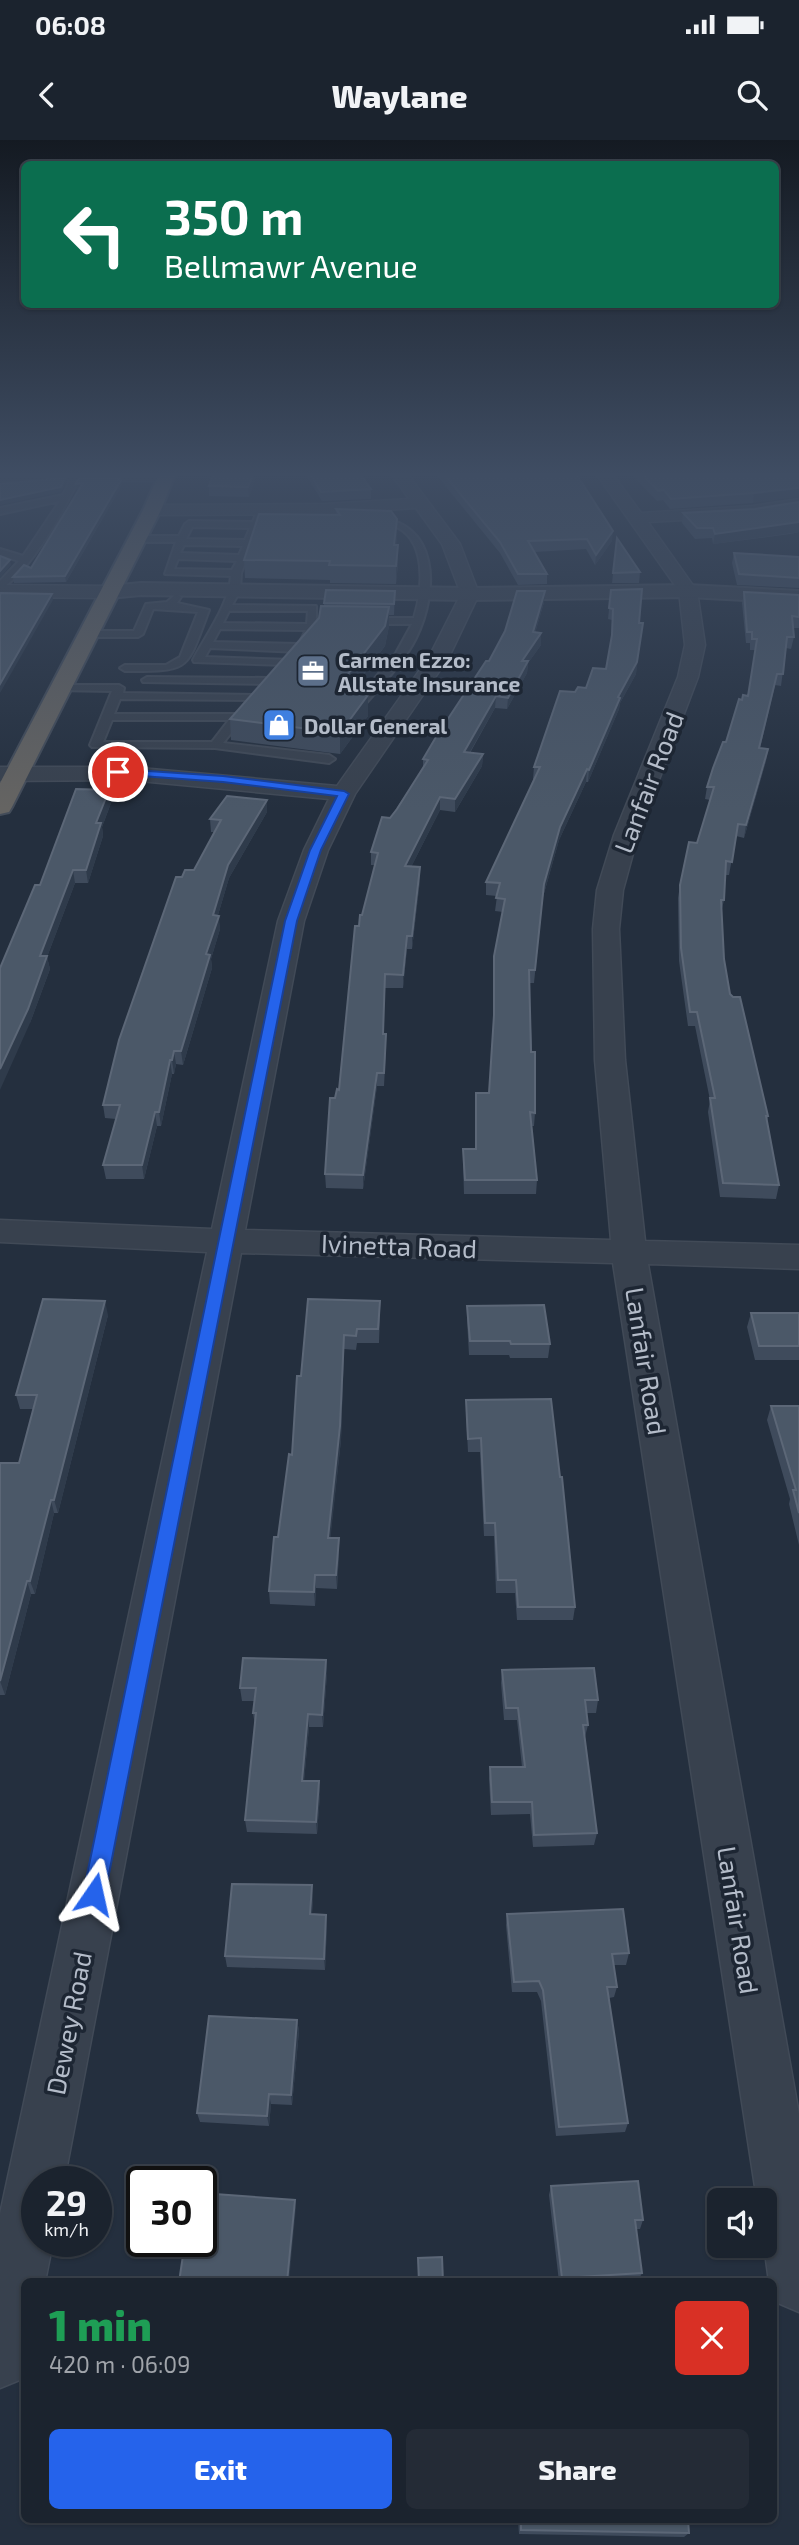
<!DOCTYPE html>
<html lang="en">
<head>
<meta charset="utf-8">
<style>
	:root { --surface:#1b232e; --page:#242b36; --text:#f1f3f6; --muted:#a0a4aa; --line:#39404a; --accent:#2563eb }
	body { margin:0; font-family:"Exo 2",sans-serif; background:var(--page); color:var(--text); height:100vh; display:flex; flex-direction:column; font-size:26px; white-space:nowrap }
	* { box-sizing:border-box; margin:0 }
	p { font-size:23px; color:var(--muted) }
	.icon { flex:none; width:38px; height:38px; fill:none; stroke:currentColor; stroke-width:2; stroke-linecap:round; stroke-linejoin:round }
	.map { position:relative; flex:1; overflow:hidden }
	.drawer { position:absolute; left:21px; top:2138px; width:756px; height:245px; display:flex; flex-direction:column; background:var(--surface); border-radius:10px; box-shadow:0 2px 5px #0004,0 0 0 2px var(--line) }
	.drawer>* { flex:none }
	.guide { position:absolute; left:21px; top:21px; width:758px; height:147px; border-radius:10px; box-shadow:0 2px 5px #0004,0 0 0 2px var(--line); background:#0b6e4f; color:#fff; overflow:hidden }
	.fabs { position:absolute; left:707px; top:2048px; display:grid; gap:14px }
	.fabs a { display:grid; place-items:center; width:70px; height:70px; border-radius:10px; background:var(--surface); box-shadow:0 2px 5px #0004,0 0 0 2px var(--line); font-size:35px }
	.speed { position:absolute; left:21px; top:2026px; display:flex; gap:14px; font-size:35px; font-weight:700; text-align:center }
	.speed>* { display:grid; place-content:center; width:91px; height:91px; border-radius:50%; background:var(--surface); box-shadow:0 2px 5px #0004,0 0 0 2px var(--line); line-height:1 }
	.speed small { font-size:18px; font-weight:400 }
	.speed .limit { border:4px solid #111; border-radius:10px; background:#fff; color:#111 }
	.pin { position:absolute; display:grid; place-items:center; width:60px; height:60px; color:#fff; margin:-30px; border:4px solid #fff; border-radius:50%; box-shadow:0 2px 7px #0007 }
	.me { position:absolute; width:77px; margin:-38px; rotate:11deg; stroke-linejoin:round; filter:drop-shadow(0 0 5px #0008) }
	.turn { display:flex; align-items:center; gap:24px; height:147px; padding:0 28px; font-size:32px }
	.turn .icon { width:91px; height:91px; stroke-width:2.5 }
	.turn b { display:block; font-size:49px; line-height:60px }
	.round { display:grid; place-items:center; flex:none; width:74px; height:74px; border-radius:10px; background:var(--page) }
	.headline { display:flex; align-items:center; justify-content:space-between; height:119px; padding:0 28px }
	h1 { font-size:42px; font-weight:800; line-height:52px; color:#1e9e55 }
	.button { display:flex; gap:14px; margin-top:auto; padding:14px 28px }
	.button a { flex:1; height:80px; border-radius:10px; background:var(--accent); color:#fff; font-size:28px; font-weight:800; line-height:80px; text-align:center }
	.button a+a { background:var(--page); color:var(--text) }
	.status { display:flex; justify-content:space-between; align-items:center; height:49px; padding:0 35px; background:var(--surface); direction:ltr }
	.status svg { height:19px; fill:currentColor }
	header { display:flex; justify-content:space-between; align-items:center; height:91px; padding:0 28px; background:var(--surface); font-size:32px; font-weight:800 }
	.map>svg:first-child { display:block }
</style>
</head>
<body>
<div class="status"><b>06:08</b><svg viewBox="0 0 49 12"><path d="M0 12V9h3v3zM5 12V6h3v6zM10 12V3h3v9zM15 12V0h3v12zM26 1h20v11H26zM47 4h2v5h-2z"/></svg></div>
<header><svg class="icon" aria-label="back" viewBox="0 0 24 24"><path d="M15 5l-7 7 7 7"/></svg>Waylane<svg class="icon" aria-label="search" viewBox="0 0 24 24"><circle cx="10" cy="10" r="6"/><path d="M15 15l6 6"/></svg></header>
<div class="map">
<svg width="799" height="2405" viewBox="0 0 799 2405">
	<rect width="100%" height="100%" fill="#242f3e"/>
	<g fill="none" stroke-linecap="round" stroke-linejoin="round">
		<defs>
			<g id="service">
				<path d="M74 332H82C68 363 30 434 0 449V441L19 421 0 415V409L23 416 60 361 0 374V368L63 355Z"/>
				<path d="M256 374 263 376 241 433 240 451 232 465 316 466V495L300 512 210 508 205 517 292 520V524L288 525 194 522 193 520C206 495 229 465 231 436L165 434 176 402H136L131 399 136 396H179L185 384 189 381 253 382ZM192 387 250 388 245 400 186 399ZM184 405 243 406 239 415 180 413ZM178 419 237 421 232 430 174 429ZM229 471H308L307 484 223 483ZM220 489 306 490 299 504 213 502Z"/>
				<path d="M373 378C440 379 439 452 416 498 404 522 384 542 367 562L363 563 357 560 396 513 412 484H362L357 481 362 478H414C423 449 428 397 392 385 385 383 377 384 370 383L369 381Z"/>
				<path d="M176 454 181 457 177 463 209 470C186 531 192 531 125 531L120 528 125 525H166L180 517 198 472 153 469 143 494 138 497H86L81 494 86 491H134L146 464 167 462Z"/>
				<path d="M147 537 271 538 276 541 271 544 143 542 142 540Z"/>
				<path d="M59 545H119L124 548 123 553 261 555V559L257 560 120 559 114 574H238L244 577 223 603 329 615 335 619 329 623 215 608 92 607 90 605 112 551 55 550 54 548ZM112 580H229L212 602H103Z"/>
			</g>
			<g id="minor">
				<path d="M55 332H168L174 336 166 341 75 340 0 346V336Z"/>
				<path d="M390 332H406L460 404 479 454 449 517 355 654 328 710 304 781 245 1090 611 1100 595 920 593 789 597 750 614 695 678 537 685 505 679 451 595 332H611L641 373 753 366 799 359V369L753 376 648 382 697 451 705 505 698 537 638 695 623 750 619 789 625 920 645 1101 799 1105V1129L648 1124 799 1974V2172L778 2163 774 2152V2142H769L764 2105 765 2060H757L613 1123 241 1113 64 2042H37V2102H53L45 2142H24V2232L22 2239 0 2248V2074L207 1112 0 1102V1080L212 1089 278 781 304 710 329 659 129 640 0 641V627H129L337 646 429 517 461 454 442 404 416 368 326 374 152 375 144 370 152 365 326 364 409 359Z"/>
				<path d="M0 445 109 446 118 452 109 458 0 457Z"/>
			</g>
			<path id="tertiary" d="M141 443 470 448 688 445 799 451V463L688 457 470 460 141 455 109 458 99 452 109 446Z"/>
			<path id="trunk" d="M160 332H176L161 370 12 667 9 672 0 674V643L143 370Z"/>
		</defs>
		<!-- service casing -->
		<use href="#service" stroke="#414a57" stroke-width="4"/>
		<!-- minor casing -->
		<use href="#minor" stroke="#414a57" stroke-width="3"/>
		<!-- tertiary casing -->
		<use href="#tertiary" stroke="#414a57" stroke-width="4"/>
		<!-- trunk casing -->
		<use href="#trunk" stroke="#434c59" stroke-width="4"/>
		<!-- service -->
		<use href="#service" fill="#38414e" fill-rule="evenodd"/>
		<!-- minor -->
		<use href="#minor" fill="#38414e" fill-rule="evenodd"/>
		<!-- tertiary -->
		<use href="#tertiary" fill="#38414e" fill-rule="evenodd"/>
		<!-- trunk -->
		<use href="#trunk" fill="#656462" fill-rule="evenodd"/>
	</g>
	<!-- wall -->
	<g fill="#3f4b5c">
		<path d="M211 332H258L249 357 209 356V346L211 339Z"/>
		<path d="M304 332H359L371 349V359L322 361Z"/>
		<path d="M434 332H575L612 401 595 425 586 409 534 412 547 434V444L518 445 500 413Z"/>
		<path d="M629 332H799L753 363 670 369 663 360 657 361Z"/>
		<path d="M79 338H120L122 345 66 442 14 443 13 437 24 425 31 428 80 349H77L76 344Z"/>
		<path d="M799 362V392L790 394 713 404 712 398 695 399 682 383 683 373 755 369Z"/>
		<path d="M336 369 397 397 396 405 398 423 396 444 330 443V440L245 438 244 420 336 375Z"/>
		<path d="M617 398 640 432 639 443H612Z"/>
		<path d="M734 413 799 417V448L737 445 732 423Z"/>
		<path d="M611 450 639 483 636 534 620 563 619 569 588 642H586L559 700 543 757 534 843H529L535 973 534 986H532L537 1040 536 1054H464L463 1023V1009H475L476 953H489L493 886 494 816 503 772 495 771 497 756 486 755V742L535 639H533L534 627 575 552 586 548 606 529 611 500 612 480 608 479Z"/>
		<path d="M395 451 394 475H389V486L385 506 350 553 368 555V576L340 614 231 600 230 579 319 478 324 466V463Z"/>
		<path d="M744 452 799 455V488H793L794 497 791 509 786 508 781 546 775 545 760 608 768 609 766 621 744 698 736 696 729 735H725L724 760 721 773 724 819 730 854 768 976 767 982 779 1045 776 1059 720 1057 708 972 710 960 695 886H688L679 821 678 758 680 745 697 703 710 660 705 659 707 647 726 602 742 560 748 556 755 510H750V503H746L742 463Z"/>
		<path d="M544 462 535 493 541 505 528 523 527 533 507 569 495 568 470 613 483 614 482 626 455 672 440 670 411 727H420V740L412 809H407L403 848H385L383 894H386V908L384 946H377L363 1049 326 1048 325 1034 335 958 339 950 359 786 375 725H371V712L390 678 423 628V619L489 521Z"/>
		<path d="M111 663 102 687 103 696 88 743H75L47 817 50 829 30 883 40 745Z"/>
		<path d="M267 672 229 738 218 775 220 789 211 819 212 828 183 925 176 924 174 934H172L161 986H157L144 1039H106L103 1025 116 979 105 978 103 965 182 737 194 730 215 692H211L210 679Z"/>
		<path d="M308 1159 380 1175 379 1203H357L356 1210 344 1209 341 1300 330 1398 339 1412 337 1449 316 1448 315 1466 270 1464 269 1451 292 1315 301 1236Z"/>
		<path d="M467 1166 550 1204 548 1218H510L509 1215H469L467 1180Z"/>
		<path d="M751 1173H799V1220H755L747 1187Z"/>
		<path d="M108 1175 58 1373H54L35 1454H31L5 1555H0V1323H19L33 1269H20L16 1255Z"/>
		<path d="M466 1260 575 1467 573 1480H517L515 1453H496L494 1396H484L480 1312H468L466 1274Z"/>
		<path d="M771 1266H799V1405L789 1364 790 1359 767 1280Z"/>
		<path d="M326 1520 327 1533 323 1587H309L304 1641H319L320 1654 317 1694 247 1692 245 1680 255 1586 253 1573 254 1561H242L240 1548Z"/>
		<path d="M502 1530 598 1560 596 1573H586L588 1585 585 1597 597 1693 594 1705 533 1707 530 1674 491 1675 489 1639 490 1627H522L517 1580H504L501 1543Z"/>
		<path d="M313 1757 312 1774 327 1786 325 1830 227 1827 225 1816Z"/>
		<path d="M507 1774 629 1813 626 1825H613L617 1847 614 1857 609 1858 628 1983 625 1992 556 1996 541 1861 537 1852H512L506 1785Z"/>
		<path d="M297 1880 299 1891 292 1965 271 1964 269 1986 200 1982 197 1973Z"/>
		<path d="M551 2046 643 2080 640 2089H636L642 2133 638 2141 618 2142H559L549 2055Z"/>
		<path d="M518 2380H688L689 2393 684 2397 519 2394Z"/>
	</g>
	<!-- shaded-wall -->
	<g fill="#2f3b4b">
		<path d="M254 332H258L249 357 248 347Z"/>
		<path d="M65 338 66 343 61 352 0 365V360Z"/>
		<path d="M120 338 122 345 66 442 65 436Z"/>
		<path d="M83 343 84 348 77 349 76 344Z"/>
		<path d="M799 348V357L753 363 754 353Z"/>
		<path d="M397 379V397L394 423V405Z"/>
		<path d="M799 382V392L713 404 715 394Z"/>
		<path d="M613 391 612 401 595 425 596 415Z"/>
		<path d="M398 405V423L396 444V426Z"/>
		<path d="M10 420 11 425 0 438V431Z"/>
		<path d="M545 451 544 462 532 504 533 492Z"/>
		<path d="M52 454 53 460 0 553V544Z"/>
		<path d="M389 467V486L385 506 335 571V551Z"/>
		<path d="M643 483 636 534 620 563 619 569 588 642 589 630 618 557Z"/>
		<path d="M541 493V505L528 523 527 533 507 569 508 558 522 521Z"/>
		<path d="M777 534 775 545 757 620 759 608Z"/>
		<path d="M368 555V576L340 614V593Z"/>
		<path d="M496 556 495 568 463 624 464 612Z"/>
		<path d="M768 609 766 621 744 698 746 685Z"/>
		<path d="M483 614 482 626 455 672V659Z"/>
		<path d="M587 629 586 642 559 700 543 757 534 843 544 744 560 687Z"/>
		<path d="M109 650 111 663 102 687 103 696 88 743 86 730 96 683Z"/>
		<path d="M440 657V670L405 739V726Z"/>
		<path d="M267 660V672L229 738 214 788 213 775 228 725Z"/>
		<path d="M420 727V740L412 809V796Z"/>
		<path d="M73 730 75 743 47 817 50 829 30 883 0 950V929L40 816Z"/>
		<path d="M219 776 220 789 211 819 212 828 183 925 181 911 206 814Z"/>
		<path d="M407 796V809L403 848V835Z"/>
		<path d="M174 911 176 924 174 934 172 920Z"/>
		<path d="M170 920 172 934 161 986 159 972Z"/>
		<path d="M377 933V946L363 1049V1035Z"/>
		<path d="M155 972 157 986 144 1039 142 1025Z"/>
		<path d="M105 1161 108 1175 58 1373 54 1360Z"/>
		<path d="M344 1195V1209L341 1300 329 1412 328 1398Z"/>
		<path d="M51 1360 54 1373 35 1454 30 1441Z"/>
		<path d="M339 1398V1412L337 1449 336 1435Z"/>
		<path d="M315 1435 316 1448 315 1466 314 1452Z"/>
		<path d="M27 1441 31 1454 5 1555 0 1541Z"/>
		<path d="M326 1520 327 1533 323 1587 322 1575Z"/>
		<path d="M308 1574 309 1587 303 1653 302 1641Z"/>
		<path d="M319 1641 320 1654 317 1694 316 1682Z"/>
		<path d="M312 1745 313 1757 311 1786 310 1774Z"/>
		<path d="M326 1775 327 1786 325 1830 324 1819Z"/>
		<path d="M297 1880 299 1891 292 1965 291 1955Z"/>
		<path d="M269 1954 271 1964 269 1986 267 1976Z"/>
		<path d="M295 2060 296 2068 289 2142H287Z"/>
	</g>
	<!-- building -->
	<g fill="#4b5868" stroke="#5c6777" stroke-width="2">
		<path d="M211 332H254L248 347 209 346 214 332Z"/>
		<path d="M309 332H359L371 349 321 352Z"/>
		<path d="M442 332H575L613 391 596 415 587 399 528 401 547 434H518L500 402Z"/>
		<path d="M640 332H799V348L754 353 671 359 664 350 658 351Z"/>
		<path d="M65 338 61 347 0 360V344Z"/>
		<path d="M79 338H120L118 340H121L65 436 13 437 24 425 31 428 83 343 76 344Z"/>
		<path d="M799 362V382L715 394 713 388H697L683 373 755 369Z"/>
		<path d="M336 369 391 371 397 379 394 405H398L396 426 329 425 330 421 244 420 259 374 340 375Z"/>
		<path d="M617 398 640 432 613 433Z"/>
		<path d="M734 413 799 417V438L739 434Z"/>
		<path d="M0 416 10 420 0 431Z"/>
		<path d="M642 449 639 483H643L637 522 618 557 620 558 589 630 587 629 560 687 544 744 535 830H529L531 912H535V973L530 972 537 1040H465L463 1009H476V953H489L494 875V816L505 759 496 758 500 743 486 742 540 627H534L560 551 575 552 578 547 586 548 593 528 606 529 612 495 613 469 609 468 611 450Z"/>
		<path d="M326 450 395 451 394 464 324 463Z"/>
		<path d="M517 451H545L533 492 541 493 522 521H528L508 558 496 556 464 612 483 614 455 659 440 657 405 726 420 727 412 796H407L403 835 385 834 383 894H386L384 933H377L363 1035 325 1034 330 958H335L337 949 339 950 355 786H359L360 775H362L378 713 371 712 382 677 390 678 397 669 428 620 423 619 436 597 486 521H489L505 491Z"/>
		<path d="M744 452 799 455V477L792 476 794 497H787L783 534H777L759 608 768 609 746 685 738 684 732 722 726 721 724 760H721L724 819 730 854 733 857H740L768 976H766L779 1045 723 1043 710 958H715L697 872H690L681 808 680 745 689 702 697 703 714 647H707L713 628 723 602H726L739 559 742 560 743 555 748 556 757 499H752V492H747Z"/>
		<path d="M0 453 52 454 0 544Z"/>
		<path d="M321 466 389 467 385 486 335 551 368 555 340 593 230 579 319 478Z"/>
		<path d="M76 649 109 650 96 683H101L86 730H73L40 816H47L28 869 0 929V828L35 745H40Z"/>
		<path d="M227 656 267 660 228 725 213 775 219 776 206 814 210 815 181 911H174L172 920H170L159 972H155L142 1025H103L120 965H103L119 900 176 737H182L185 730H194L221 680 210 679Z"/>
		<path d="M43 1159 105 1161 54 1360H51L30 1441H27L0 1541V1323H19L37 1255H16Z"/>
		<path d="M308 1159 380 1161 378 1189H357L356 1196 344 1195 340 1286 328 1398H339L336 1435H315L314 1452 269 1451 274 1397H278L289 1314 292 1315 297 1236H301Z"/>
		<path d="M544 1165 550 1204H511L510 1201H470L467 1166Z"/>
		<path d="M751 1173H799V1206H759Z"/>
		<path d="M551 1259 560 1337H562L575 1467H518L516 1440H498L495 1383H485L481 1298 468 1299 466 1260Z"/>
		<path d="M771 1266H799V1373L793 1350H796Z"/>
		<path d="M243 1518 326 1520 322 1575 308 1574 302 1641H319L316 1682 245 1680 256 1573H253L256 1548H240Z"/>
		<path d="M594 1528 598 1560H585L588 1585H583L597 1693 534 1695 532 1662H492L490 1627H525L518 1568H506L502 1530Z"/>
		<path d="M232 1744 312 1745 310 1774 326 1775 324 1819 225 1816Z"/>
		<path d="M623 1769 629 1813 612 1814 617 1847H607L628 1983 559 1987 543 1850 539 1841 514 1842 507 1774Z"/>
		<path d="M209 1876 297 1880 291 1955 269 1954 267 1976 197 1973Z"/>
		<path d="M638 2041 643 2080H635L642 2133 562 2138 551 2046Z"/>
		<path d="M201 2053 295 2060 287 2142H179L185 2102H201Z"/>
		<path d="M442 2117 443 2142H419L418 2118Z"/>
		<path d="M521 2380H688L689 2393 521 2390Z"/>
	</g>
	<!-- sky -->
	<linearGradient id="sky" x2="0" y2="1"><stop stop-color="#141a22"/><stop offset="0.5" stop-color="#3f4d63"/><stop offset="1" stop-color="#3f4d63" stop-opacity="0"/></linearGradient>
	<rect width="799" height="669" fill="url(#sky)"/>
	<!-- route -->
	<path fill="#2563eb" stroke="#184099" stroke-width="2" d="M118 629 223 636 344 651 349 654 321 710 297 781 105 1754 102 1762 94 1765 86 1762 83 1754 285 781 310 710 337 656 223 642 114 634 113 632Z"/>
	<!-- icons -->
	<defs>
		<symbol id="office-square" viewBox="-11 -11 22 22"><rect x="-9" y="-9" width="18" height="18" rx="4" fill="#5c6f8a" stroke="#1d2633"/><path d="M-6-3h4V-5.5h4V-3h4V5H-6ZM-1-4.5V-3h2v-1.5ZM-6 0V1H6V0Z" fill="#fff"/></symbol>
		<symbol id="shop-square" viewBox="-11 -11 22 22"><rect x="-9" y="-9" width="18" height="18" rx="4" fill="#3f7fe0" stroke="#1d2633"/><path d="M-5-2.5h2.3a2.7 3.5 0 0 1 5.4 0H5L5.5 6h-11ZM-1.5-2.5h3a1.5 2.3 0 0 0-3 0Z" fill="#fff"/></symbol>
	</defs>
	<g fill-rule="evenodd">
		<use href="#office-square" x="294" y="512" width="38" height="38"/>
		<use href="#shop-square" x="260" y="566" width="38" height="38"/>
	</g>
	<g text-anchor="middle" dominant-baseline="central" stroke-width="7" stroke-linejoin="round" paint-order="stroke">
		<!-- far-poi labels -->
		<g font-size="21" font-weight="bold" fill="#b4bcc9" stroke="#1d2633" text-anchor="start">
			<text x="338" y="519">Carmen Ezzo:<tspan x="338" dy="24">Allstate Insurance</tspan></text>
			<text x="304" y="585">Dollar General</text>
		</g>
		<!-- street labels -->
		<g font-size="26" fill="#b4bcc9" stroke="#1d2633">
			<text transform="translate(648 642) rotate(-69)">Lanfair Road</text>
			<text transform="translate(399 1105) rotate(2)">Ivinetta Road</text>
			<text transform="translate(647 1221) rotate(81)">Lanfair Road</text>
			<text transform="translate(739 1780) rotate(81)">Lanfair Road</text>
			<text transform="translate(68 1883) rotate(-79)">Dewey Road</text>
		</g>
	</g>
</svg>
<div class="fabs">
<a><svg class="icon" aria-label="sound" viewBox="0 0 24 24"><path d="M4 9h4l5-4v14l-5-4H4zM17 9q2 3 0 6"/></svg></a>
</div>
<div class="speed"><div>29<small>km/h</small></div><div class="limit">30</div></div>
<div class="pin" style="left:118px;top:632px;background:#d93025"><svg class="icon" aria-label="arrive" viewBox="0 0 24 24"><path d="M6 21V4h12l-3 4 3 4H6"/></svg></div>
<svg class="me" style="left:94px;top:1754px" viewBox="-20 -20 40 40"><path d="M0-17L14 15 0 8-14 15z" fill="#2563eb" stroke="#fff" stroke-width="4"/></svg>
<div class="guide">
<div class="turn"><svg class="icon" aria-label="left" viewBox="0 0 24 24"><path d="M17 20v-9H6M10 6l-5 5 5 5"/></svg><div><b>350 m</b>Bellmawr Avenue</div></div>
</div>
<section class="drawer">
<div class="headline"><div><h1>1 min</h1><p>420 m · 06:09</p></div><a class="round" style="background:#d93025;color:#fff"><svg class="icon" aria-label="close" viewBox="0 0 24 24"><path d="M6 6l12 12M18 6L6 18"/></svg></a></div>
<div class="button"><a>Exit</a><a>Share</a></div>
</section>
</div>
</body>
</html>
